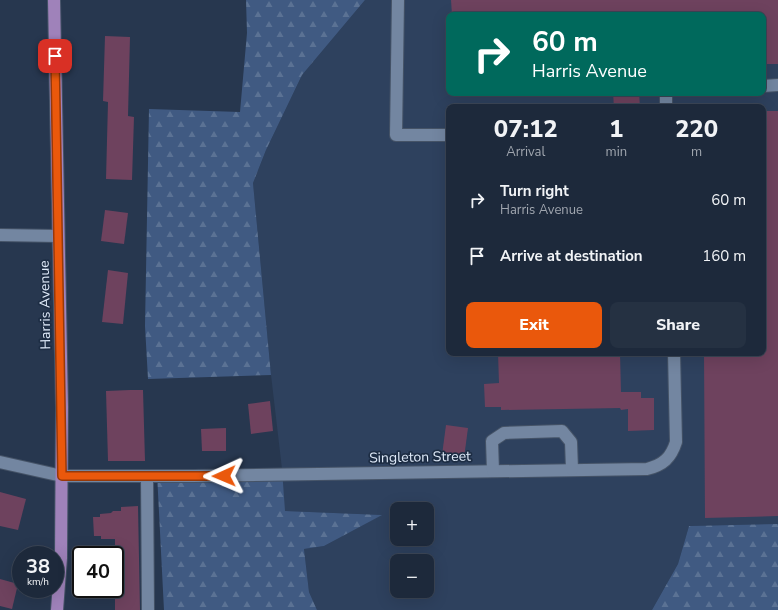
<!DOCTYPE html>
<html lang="en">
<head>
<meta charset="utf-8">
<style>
	:root { --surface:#1d293b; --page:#253142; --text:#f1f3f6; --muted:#a0a6af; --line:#3b4555; --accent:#ea580c }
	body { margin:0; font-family:"Nunito Sans",sans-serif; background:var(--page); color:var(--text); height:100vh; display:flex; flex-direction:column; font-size:15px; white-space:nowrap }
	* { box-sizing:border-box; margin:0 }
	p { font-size:13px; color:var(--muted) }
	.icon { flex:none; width:22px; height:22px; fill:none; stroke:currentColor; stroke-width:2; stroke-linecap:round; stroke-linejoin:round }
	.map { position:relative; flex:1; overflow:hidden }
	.drawer { position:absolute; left:446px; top:104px; width:320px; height:252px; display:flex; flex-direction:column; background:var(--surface); border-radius:8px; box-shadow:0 4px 16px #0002,0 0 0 1px var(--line) }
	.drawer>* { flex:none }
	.guide { position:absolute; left:446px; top:12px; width:320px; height:84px; border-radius:8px; box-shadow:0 4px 16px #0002,0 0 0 1px var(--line); background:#00695c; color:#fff; overflow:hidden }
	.tools { position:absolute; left:390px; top:502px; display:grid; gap:8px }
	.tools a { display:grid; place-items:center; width:44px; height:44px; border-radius:8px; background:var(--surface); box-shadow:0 4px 16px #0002,0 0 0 1px var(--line); font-size:20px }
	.speed { position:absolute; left:12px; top:546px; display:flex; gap:8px; font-size:20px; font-weight:700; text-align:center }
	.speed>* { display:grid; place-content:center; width:52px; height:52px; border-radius:50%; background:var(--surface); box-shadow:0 4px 16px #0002,0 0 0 1px var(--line); line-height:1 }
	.speed small { font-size:10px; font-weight:400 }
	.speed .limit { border:2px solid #111; border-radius:6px; background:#fff; color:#111 }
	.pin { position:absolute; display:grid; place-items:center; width:34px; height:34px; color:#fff; margin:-17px; border-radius:8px; box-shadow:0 2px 6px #0006 }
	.me { position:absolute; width:44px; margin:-22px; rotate:269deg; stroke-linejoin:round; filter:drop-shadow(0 0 3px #0008) }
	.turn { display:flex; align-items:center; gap:14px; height:84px; padding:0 20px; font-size:18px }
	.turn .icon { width:52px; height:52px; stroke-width:2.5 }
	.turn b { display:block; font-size:28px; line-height:34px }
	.eta { display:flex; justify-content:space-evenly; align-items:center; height:68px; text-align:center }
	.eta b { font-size:24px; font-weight:800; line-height:28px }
	.button { display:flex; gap:8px; margin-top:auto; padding:8px 20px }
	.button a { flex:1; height:46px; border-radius:8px; background:var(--accent); color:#fff; font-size:16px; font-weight:800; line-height:46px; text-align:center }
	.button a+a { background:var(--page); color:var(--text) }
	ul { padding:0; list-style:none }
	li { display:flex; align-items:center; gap:12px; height:56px; padding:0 20px }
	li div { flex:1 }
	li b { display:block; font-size:15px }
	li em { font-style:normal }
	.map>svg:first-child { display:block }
</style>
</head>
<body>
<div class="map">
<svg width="778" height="610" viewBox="0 0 778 610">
	<defs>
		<pattern id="forest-firs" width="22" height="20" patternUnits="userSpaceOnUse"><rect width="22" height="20" fill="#405a82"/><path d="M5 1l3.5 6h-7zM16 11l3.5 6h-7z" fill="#5b7294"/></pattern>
	</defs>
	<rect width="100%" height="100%" fill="#27374f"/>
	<!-- built -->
	<path fill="#2e415e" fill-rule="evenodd" d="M365 0H778V524L689 526 678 564 652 610H317L309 592 304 549 324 546 381 515 284 511 282 469 271 375 253 183 266 150 302 75ZM449 15H763V93H449ZM449 107H763V353H449ZM397 509H427V539H397ZM397 561H427V591H397Z"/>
	<!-- forest -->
	<g fill="url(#forest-firs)">
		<path d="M246 0H365L302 75 266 150 253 183 271 375 148 379 145 326 149 109 240 112 247 33Z"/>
		<path d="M282 469 285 511 382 515 324 546 304 549 309 592 317 610H164L157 473Z"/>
		<path d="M778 524V610H652L678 564 689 526Z"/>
	</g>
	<!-- building -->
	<g fill="#6e425e">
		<path d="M451 0H778V64H763V15H452Z"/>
		<path d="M105 36 130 37 128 116 134 117 132 180 106 179 108 102 103 101Z"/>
		<path d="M613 93H639L640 107H614Z"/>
		<path d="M763 111H778V516L705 518 704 353H763Z"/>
		<path d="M105 210 128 213 124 244 101 241Z"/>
		<path d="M108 270 128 273 123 324 102 322Z"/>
		<path d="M498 353H620L621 392H641V398H654V430L628 431V409L621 410 620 408 501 410V407H485L484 384 499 383Z"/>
		<path d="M130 390H143L145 461H108L106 391Z"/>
		<path d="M270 401 273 431 251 434 248 404Z"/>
		<path d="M446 425 468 428 464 458 442 455Z"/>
		<path d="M226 428V451H202L201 429Z"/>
		<path d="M0 492 26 499 18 530 0 526Z"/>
		<path d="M138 506 140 610H115V539H101V536H94L93 517H100V514L111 513 113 511H121V507Z"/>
		<path d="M0 579 18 584 12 609 0 606Z"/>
	</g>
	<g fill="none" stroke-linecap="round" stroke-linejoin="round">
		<defs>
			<g id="minor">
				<path d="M398 0 396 135H449"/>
				<path d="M763 86 778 85"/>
				<path d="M666 93V107"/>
				<path d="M0 235 58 236"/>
				<path d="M0 462 62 476H193L647 469C663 465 671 458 676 442L674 353"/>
				<path d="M493 471 492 441 504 433 562 431 571 442 572 469"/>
				<path d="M147 476 148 610"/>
			</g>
			<path id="major" d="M54 0 62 407 61 558 57 610"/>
		</defs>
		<!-- minor casing -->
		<use href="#minor" stroke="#455367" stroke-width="14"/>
		<!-- major casing -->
		<use href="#major" stroke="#455367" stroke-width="14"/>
		<!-- minor -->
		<use href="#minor" stroke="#7386a1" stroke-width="12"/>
		<!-- major -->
		<use href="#major" stroke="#9f82ba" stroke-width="12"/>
	</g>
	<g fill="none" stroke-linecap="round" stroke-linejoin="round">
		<defs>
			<path id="route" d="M55 56 62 476H224"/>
		</defs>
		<!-- route casing -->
		<use href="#route" stroke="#983908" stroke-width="10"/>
		<!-- route -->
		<use href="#route" stroke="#ea580c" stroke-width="7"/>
	</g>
	<g text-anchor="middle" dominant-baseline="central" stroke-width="3.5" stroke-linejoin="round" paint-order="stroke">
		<!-- street labels -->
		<g font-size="14" fill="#dfeaf9" stroke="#1d2d44">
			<text transform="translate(45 305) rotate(-91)">Harris Avenue</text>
			<text transform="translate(420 457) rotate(-1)">Singleton Street</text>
		</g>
	</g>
</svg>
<div class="tools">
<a>+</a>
<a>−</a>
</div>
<div class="speed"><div>38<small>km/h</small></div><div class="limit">40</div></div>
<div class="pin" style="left:55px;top:56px;background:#d93025"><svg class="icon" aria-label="arrive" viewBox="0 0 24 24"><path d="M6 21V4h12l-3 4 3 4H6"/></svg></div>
<svg class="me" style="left:224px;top:476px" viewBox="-20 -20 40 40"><path d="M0-17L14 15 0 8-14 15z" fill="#ea580c" stroke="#fff" stroke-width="4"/></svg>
<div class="guide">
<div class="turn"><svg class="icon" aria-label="right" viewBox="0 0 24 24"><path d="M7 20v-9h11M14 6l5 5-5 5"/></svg><div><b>60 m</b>Harris Avenue</div></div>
</div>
<section class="drawer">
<div class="eta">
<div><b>07:12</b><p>Arrival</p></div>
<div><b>1</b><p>min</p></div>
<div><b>220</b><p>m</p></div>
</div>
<ul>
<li><svg class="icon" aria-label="right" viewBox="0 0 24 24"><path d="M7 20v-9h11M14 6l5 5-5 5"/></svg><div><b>Turn right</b><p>Harris Avenue</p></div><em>60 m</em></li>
<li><svg class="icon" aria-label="arrive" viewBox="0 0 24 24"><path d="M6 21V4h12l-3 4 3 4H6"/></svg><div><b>Arrive at destination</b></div><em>160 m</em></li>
</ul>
<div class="button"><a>Exit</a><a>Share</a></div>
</section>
</div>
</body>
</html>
